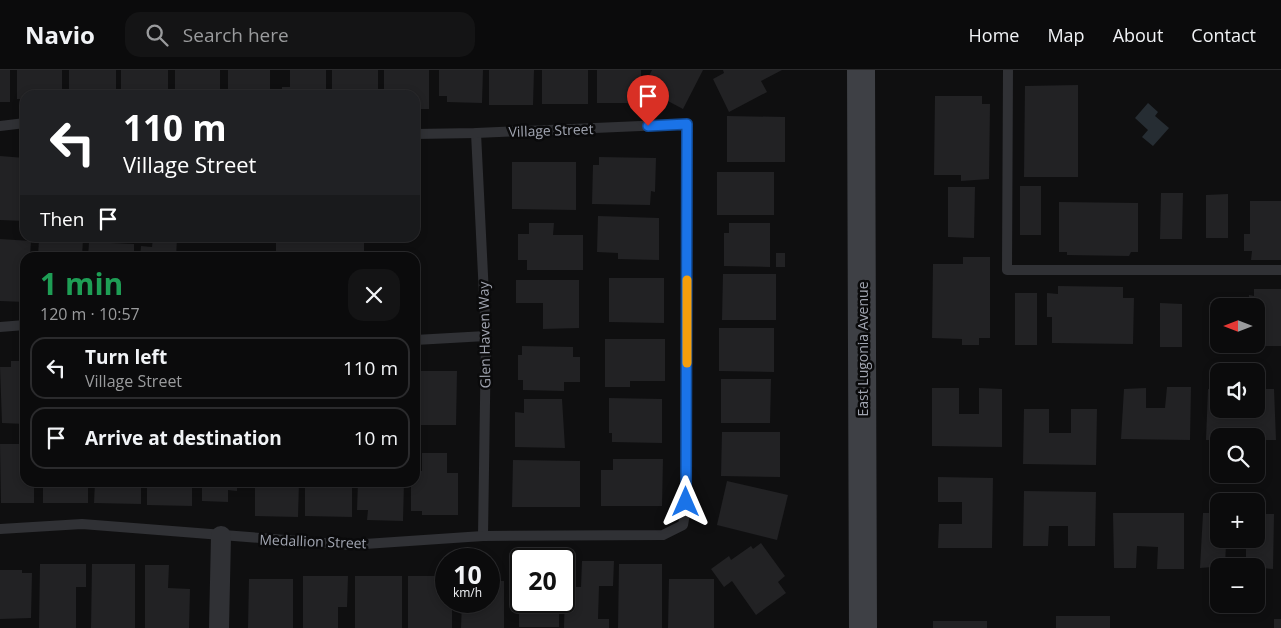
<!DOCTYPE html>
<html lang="en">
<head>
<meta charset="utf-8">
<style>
	:root { --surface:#0b0b0c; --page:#141415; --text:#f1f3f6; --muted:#9a9b9d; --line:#2b2b2d }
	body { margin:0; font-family:"Open Sans",sans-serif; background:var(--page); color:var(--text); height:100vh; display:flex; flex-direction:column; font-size:19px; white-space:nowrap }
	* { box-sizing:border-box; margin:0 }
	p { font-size:16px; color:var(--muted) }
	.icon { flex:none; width:28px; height:28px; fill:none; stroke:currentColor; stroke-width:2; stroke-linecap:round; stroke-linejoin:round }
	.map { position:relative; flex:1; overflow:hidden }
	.sheet { position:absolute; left:20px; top:182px; width:400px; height:235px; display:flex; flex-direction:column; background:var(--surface); border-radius:15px; box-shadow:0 2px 8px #0003,0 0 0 1px var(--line) }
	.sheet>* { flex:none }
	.hud { position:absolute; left:20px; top:20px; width:400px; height:152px; border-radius:15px; box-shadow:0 2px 8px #0003,0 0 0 1px var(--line); background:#202124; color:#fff; overflow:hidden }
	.needle { width:32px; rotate:270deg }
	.fabs { position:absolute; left:1210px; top:228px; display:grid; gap:10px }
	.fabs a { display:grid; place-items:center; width:55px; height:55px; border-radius:10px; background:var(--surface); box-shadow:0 2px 8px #0003,0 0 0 1px var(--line); font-size:25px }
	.speed { position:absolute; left:435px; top:478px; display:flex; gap:10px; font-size:25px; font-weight:700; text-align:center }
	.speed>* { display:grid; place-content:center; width:65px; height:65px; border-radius:50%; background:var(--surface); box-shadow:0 2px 8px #0003,0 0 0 1px var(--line); line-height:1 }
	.speed small { font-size:12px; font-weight:400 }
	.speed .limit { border:2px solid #111; border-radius:8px; background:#fff; color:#111 }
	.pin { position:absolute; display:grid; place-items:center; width:42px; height:42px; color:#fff; margin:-51px -21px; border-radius:50% 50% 50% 0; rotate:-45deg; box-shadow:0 0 5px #0007 }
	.pin .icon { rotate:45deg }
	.me { position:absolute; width:55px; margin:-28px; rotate:0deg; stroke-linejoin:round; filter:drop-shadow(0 0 4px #0008) }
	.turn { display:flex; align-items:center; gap:18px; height:105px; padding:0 20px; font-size:22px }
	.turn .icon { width:65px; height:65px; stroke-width:2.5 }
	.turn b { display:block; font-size:35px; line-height:42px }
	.then { display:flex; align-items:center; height:48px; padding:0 20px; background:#0003; gap:10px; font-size:19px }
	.round { display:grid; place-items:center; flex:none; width:52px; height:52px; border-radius:15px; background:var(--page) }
	.head { display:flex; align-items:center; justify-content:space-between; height:85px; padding:0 20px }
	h1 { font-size:30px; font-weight:700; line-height:38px; color:#1e9e55 }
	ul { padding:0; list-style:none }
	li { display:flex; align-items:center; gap:15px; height:62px; margin:0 10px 8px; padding:0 10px; border:2px solid var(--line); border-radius:15px }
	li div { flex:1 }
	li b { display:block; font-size:19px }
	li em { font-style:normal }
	header { display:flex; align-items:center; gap:30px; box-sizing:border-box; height:70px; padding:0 25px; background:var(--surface); border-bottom:1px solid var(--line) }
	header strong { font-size:24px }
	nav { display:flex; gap:28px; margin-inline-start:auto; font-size:18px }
	.search { width:350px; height:45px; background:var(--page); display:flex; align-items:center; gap:12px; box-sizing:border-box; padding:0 18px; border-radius:15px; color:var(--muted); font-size:19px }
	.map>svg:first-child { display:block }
</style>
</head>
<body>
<header>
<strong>Navio</strong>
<div class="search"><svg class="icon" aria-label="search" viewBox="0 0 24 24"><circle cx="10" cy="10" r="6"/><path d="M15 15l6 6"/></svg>Search here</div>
<nav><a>Home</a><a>Map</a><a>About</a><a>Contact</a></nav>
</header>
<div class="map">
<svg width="1281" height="558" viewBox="0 0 1281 558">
	<rect width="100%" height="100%" fill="#0f0f10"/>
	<!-- water -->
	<path fill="#262d33" d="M1148 33 1158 42 1155 46 1169 58 1153 76 1142 67 1148 60 1135 48Z"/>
	<!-- building -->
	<g fill="#222224">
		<rect x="0" y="0" width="10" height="32"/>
		<path d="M17 0H62V25H25V29H17Z"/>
		<rect x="69" y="0" width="47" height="25"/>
		<path d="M121 0H168V25L121 24Z"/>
		<rect x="175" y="0" width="45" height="25"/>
		<rect x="228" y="0" width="42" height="25"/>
		<path d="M290 0H326V25H282V17H290Z"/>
		<rect x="332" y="0" width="46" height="25"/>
		<path d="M384 0H429V39H415V25H384Z"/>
		<path d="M439 0H483L482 33 447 32V26H439Z"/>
		<path d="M489 0H534L533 35H489Z"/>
		<rect x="542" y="0" width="46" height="34"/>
		<rect x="597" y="0" width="44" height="33"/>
		<path d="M652 0H703L683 39 647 20V10Z"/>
		<path d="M723 0H782L761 11 767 22 729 42 713 9 724 3Z"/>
		<path d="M1078 15V107H1024L1025 16Z"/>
		<path d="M935 26H982V34H990L989 109 961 111V105H934Z"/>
		<path d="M727 46 785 47V92H727Z"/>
		<path d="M0 86 25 88V151L0 150Z"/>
		<path d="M599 87 656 88 655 122 651 121 650 135 592 134 593 95H599Z"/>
		<path d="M512 92H576V140L512 139Z"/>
		<rect x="717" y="102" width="57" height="43"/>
		<rect x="1020" y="116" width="21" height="49"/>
		<path d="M948 117H975L974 168 948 167Z"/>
		<path d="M1161 123H1183L1182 169H1160Z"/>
		<path d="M1228 124V168H1206V125Z"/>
		<path d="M1250 131H1281V190H1251L1252 181H1244V164H1250Z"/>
		<path d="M1059 132 1138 133V182H1131L1129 186 1067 185V182H1059Z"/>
		<path d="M598 146 659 148V190L618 189V183L597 182Z"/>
		<path d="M529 153H554L553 165H583V200H527V190H518V164H529Z"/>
		<path d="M729 153H770V197L724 196V163H729Z"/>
		<path d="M39 168H83L82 188H38Z"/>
		<path d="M153 168H177L176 188H140L141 176 152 177Z"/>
		<rect x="276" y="168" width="88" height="20"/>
		<path d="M0 169 31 171 30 188H25V232L0 231Z"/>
		<path d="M89 172 134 174V188H88Z"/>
		<rect x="776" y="183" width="9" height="14"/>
		<path d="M963 187H990V268H979V275H962V269L932 268 933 194H963Z"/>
		<path d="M723 204H776V250H722Z"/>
		<path d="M609 208H664V253L609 252Z"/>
		<path d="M516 210H579V258L543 259V233H516Z"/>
		<path d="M1058 216 1123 217V228H1134L1133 274 1052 273V247H1047V223L1058 224Z"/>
		<path d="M1254 219H1281V276H1248V274H1256V236H1249V225L1254 226Z"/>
		<rect x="1015" y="223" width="22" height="52"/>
		<path d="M1210 232 1228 233V236H1219V274H1228V278H1210Z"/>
		<path d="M1160 233 1182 234V277H1160Z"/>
		<path d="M719 258H774V302L719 301Z"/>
		<path d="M605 269H665V311H630V317H605Z"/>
		<path d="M522 276 573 277V287H580V312H564V321L523 320V310H518V285H522Z"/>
		<path d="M11 291H25V354L2 353 0 297H11Z"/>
		<path d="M415 301H457L456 355H415Z"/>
		<path d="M721 309H771L770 353H721Z"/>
		<path d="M1167 317H1191L1190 370 1121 369 1124 319 1146 318V338H1165Z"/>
		<path d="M932 318H959V344H979V318L1002 319V377L932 376Z"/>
		<path d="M1208 319 1219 320V339H1228L1229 341H1251V339H1256V319H1274L1276 370H1256V366H1219V370H1206Z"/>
		<path d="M609 328 662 329V373L612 372V363H609Z"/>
		<path d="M524 329H562L565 378 515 377V342L524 343Z"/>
		<path d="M1024 339H1049V363H1071V339H1097L1096 395 1023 394Z"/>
		<path d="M722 362H780V407L721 406Z"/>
		<path d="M23 368H25V412H34V433H1L0 374H23Z"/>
		<path d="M422 383H447V403H458V445H422V441H411V412H415V401H422Z"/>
		<path d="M613 389H663L662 436H601V400H613Z"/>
		<path d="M513 390 580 391V437H512Z"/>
		<path d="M938 407 993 408 992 478H938L939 454H962V432H938Z"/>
		<path d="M727 411 788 425 777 470 717 455Z"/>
		<rect x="43" y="412" width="45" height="21"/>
		<path d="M95 412H141V434L94 433Z"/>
		<path d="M147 412H192V436L147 435Z"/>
		<path d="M202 412H237V421L228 420V432L202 431Z"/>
		<path d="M255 412H299L298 447 255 446Z"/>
		<path d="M305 412H352V447L305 446Z"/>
		<path d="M358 412H404L403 451 367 450 368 440H357Z"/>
		<path d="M1024 421 1096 422 1095 476H1068V456H1049L1048 476H1023Z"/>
		<path d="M1113 443H1184V499H1157L1158 477 1137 476 1136 498H1114Z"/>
		<path d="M1203 443H1219V469H1256V444H1274L1273 499 1246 496V474H1226L1225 496 1200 498Z"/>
		<path d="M761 473 785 506 778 512 786 523 756 545 732 511 724 517 711 499 729 486 731 490 751 476 753 479Z"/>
		<path d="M582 491H614L613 516H599L598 549H609V558H564L565 517H581Z"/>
		<path d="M512 492H521V531H559V557H519V536H512Z"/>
		<path d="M40 494H86V517H76V558H39Z"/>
		<path d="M92 494H135V558H91Z"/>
		<path d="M619 494H662V558H618Z"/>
		<path d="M145 495H169L168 518 190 519 189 558H145Z"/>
		<path d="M489 498H497V511H504V558H461L462 531H489Z"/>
		<path d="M0 500H22V503H32L31 548 0 549Z"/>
		<path d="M303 506H348L347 537H338V558H303Z"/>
		<rect x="355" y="506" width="47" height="52"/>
		<path d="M408 506H446V531H452V558H408Z"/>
		<path d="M249 509H293V558H248Z"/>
		<path d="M669 509H714V558H668Z"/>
		<rect x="1056" y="546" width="54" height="12"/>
		<rect x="1274" y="549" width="7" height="9"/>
		<rect x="933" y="551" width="54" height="7"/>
	</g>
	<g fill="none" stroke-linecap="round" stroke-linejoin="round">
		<!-- lane -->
		<g stroke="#303135" stroke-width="10">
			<path d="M1008 0 1007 200H1281"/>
			<path d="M0 56 25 53"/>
			<path d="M476 63 486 266 483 466"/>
			<path d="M0 257 25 255"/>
			<path d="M415 270 486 266"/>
			<path d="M0 459 82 454 350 475 483 466 663 465 683 455 687 432V54L476 63 415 64"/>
		</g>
		<!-- street -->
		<path stroke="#303135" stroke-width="20" d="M219 558 221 466"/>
		<!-- secondary -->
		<path stroke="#3e4045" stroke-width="28" d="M861 0 863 558"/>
	</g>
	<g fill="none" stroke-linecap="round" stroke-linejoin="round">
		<defs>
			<path id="route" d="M648 56 687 54 686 432"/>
		</defs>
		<!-- route casing -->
		<use href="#route" stroke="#114b97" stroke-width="12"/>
		<!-- route -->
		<use href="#route" stroke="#1a73e8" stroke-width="9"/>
		<!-- slow -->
		<path stroke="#f59e0b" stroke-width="9" d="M687 293V210"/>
	</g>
	<g text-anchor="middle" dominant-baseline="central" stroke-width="5" stroke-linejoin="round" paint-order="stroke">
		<!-- street labels -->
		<g font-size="14" fill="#a1a5b1" stroke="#0a0a0b">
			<text transform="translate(551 60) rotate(-2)">Village Street</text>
			<text transform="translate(484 265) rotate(-91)">Glen Haven Way</text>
			<text transform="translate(862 279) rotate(-90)">East Lugonia Avenue</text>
			<text transform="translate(313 471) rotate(2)">Medallion Street</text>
		</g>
	</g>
</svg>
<div class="fabs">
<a><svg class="needle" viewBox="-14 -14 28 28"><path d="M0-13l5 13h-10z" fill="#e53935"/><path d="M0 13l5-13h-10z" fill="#9a9b9d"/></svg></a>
<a><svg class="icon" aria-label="sound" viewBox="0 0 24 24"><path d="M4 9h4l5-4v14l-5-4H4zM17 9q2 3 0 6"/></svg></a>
<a><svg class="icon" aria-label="search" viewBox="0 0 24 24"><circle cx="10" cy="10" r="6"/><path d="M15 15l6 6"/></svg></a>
<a>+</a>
<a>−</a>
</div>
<div class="speed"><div>10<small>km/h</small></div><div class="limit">20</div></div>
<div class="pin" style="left:648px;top:56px;background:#d93025"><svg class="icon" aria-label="arrive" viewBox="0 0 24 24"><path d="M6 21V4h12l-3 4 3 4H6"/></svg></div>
<svg class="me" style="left:686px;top:432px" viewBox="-20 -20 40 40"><path d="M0-17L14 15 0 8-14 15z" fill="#1a73e8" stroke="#fff" stroke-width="4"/></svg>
<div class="hud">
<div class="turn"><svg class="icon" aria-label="left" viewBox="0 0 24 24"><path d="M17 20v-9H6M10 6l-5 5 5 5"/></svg><div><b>110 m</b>Village Street</div></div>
<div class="then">Then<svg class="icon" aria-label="arrive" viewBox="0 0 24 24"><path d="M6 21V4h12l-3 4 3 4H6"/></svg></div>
</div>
<section class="sheet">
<div class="head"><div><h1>1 min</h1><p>120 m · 10:57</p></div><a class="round"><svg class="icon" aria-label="close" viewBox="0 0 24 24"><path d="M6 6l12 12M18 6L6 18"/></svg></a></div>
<ul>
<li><svg class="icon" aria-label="left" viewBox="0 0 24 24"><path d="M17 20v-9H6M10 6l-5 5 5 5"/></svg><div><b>Turn left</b><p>Village Street</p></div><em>110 m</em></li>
<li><svg class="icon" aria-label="arrive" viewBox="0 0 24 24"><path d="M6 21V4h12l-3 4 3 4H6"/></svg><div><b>Arrive at destination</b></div><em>10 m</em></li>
</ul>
</section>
</div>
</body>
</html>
